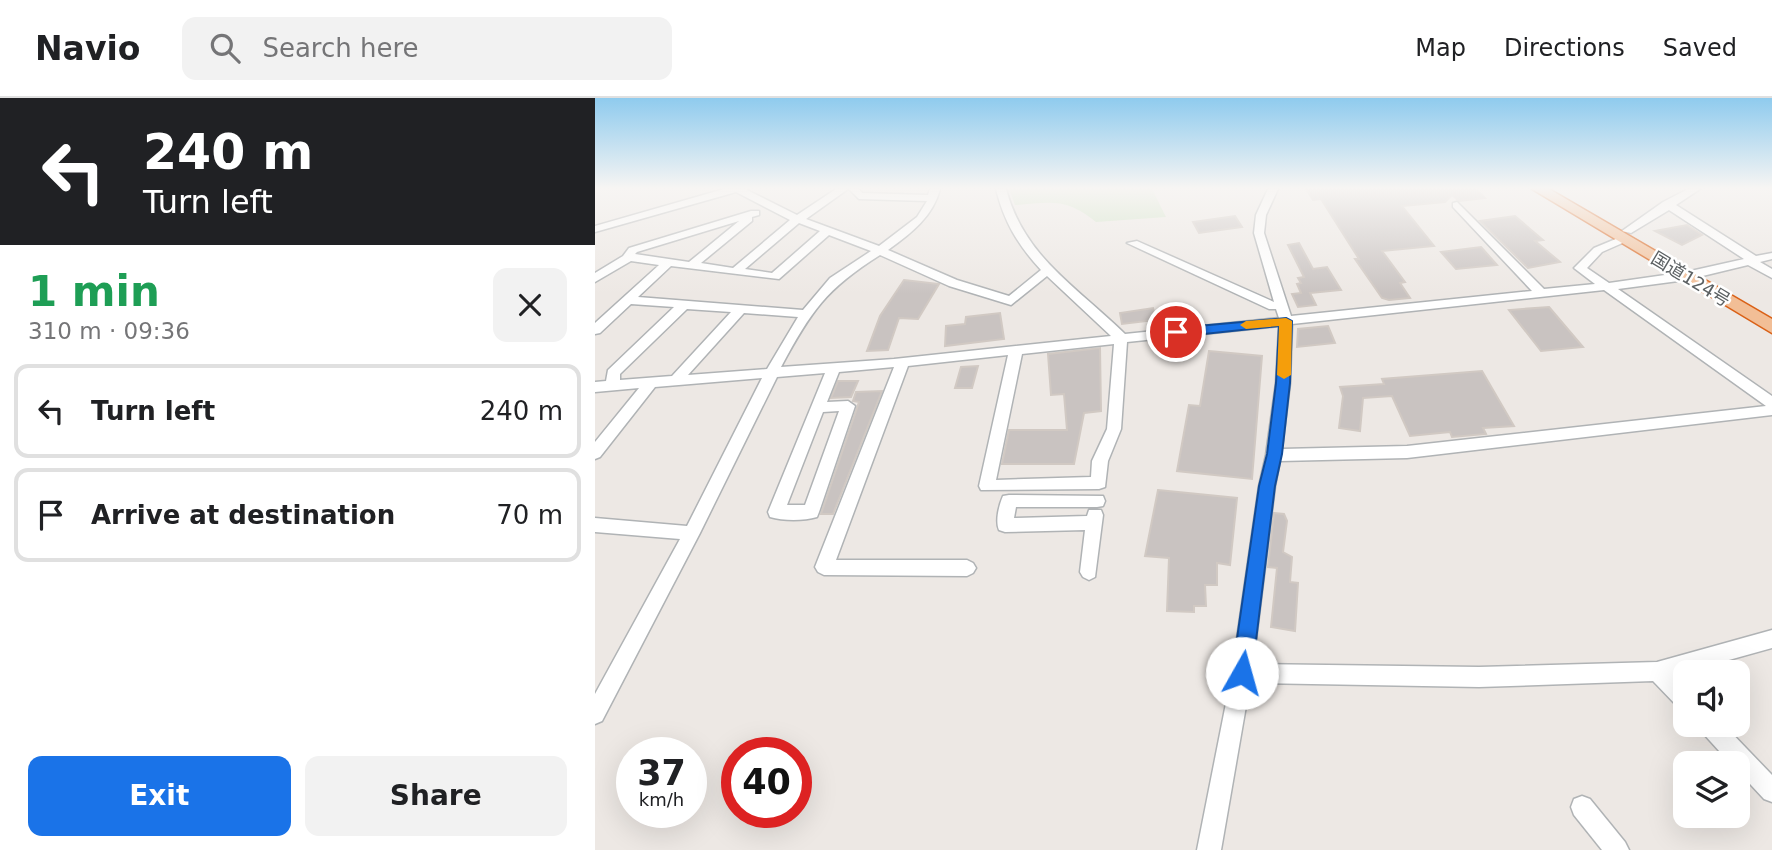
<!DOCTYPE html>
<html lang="en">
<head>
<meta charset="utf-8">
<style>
	:root { --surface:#fff; --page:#f2f2f2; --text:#202124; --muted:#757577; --line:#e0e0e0; --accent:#1a73e8 }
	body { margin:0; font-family:"DejaVu Sans","Noto Sans JP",sans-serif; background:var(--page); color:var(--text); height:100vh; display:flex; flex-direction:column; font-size:26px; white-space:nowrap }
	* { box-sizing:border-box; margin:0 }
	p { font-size:23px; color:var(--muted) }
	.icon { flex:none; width:38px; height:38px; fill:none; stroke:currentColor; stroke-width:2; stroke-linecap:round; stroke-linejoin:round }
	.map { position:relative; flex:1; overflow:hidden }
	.panel { display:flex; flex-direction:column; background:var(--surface); width:595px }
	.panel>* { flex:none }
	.banner { background:#202124; color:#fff; overflow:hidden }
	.tools { position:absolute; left:1078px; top:562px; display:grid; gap:14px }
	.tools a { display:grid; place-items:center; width:77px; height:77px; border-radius:14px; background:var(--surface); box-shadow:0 7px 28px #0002; font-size:35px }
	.speed { position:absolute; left:21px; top:639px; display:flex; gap:14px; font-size:35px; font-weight:700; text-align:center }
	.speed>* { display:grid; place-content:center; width:91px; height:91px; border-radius:50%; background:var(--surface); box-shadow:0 7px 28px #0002; line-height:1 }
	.speed small { font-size:18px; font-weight:400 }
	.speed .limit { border:10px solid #d22; background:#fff; color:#111 }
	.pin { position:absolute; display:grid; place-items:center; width:60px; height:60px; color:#fff; margin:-30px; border:4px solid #fff; border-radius:50%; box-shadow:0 2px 7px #0007 }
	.me { position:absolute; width:77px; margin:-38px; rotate:7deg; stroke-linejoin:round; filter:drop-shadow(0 0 5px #0008) }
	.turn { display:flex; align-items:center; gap:24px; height:147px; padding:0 28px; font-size:32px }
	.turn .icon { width:91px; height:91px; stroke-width:2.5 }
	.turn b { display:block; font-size:49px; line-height:60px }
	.round { display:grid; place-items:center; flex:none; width:74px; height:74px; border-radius:14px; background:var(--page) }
	.overview { display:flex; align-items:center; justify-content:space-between; height:119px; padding:0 28px }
	h1 { font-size:42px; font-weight:600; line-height:52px; color:#1e9e55 }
	.primary-button { display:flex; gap:14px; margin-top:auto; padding:14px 28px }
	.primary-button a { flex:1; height:80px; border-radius:14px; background:var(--accent); color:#fff; font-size:28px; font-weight:600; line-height:80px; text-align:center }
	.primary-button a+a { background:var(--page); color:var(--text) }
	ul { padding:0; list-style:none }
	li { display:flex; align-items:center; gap:21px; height:94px; margin:0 14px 10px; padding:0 14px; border:4px solid var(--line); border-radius:14px }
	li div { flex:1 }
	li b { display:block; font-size:26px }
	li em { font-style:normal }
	header { display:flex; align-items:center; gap:42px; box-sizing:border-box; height:98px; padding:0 35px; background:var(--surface); border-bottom:2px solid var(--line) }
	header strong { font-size:33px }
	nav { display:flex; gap:38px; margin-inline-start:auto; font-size:24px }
	.search { width:490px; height:63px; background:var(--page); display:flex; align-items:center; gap:18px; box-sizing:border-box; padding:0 24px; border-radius:14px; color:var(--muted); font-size:26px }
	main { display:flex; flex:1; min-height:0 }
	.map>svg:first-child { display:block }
</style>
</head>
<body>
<header>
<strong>Navio</strong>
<div class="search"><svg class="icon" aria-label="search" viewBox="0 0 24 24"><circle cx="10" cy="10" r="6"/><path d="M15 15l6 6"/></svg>Search here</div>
<nav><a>Map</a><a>Directions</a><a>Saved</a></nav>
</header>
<main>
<section class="panel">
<div class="banner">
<div class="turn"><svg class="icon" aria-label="left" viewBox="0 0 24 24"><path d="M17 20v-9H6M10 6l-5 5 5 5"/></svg><div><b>240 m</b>Turn left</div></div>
</div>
<div class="overview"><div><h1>1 min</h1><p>310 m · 09:36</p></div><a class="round"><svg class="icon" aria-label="close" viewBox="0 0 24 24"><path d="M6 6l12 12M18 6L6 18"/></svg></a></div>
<ul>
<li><svg class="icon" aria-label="left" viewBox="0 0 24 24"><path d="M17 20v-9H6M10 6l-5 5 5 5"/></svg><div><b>Turn left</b></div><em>240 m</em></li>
<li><svg class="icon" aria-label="arrive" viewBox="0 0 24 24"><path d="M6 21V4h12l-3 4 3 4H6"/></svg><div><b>Arrive at destination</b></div><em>70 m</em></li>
</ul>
<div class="primary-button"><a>Exit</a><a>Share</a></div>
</section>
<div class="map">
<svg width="1177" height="752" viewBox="0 0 1177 752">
	<rect width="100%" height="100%" fill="#ede8e4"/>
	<!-- green -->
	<path fill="#cde2c3" d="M414 91H557L571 119 501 124C472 100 456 104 420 107Z"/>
	<!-- building -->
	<g fill="#c9c3c1" stroke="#d1c9c3" stroke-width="2">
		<path d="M711 91H881L890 100 864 103 857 97 850 104 807 108 839 148 787 153 810 184 805 185 815 200 794 202 787 200 760 161H764L726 101 718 102Z"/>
		<path d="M640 118 647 129 604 135 598 124Z"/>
		<path d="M920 118 948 142 940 143 965 164 933 170 885 123Z"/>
		<path d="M1092 127 1107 137 1087 147 1060 133Z"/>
		<path d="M704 145 718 171 732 169 746 192 715 195 721 207 703 209 697 196 706 195 702 186 706 185 703 180 709 179 693 147Z"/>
		<path d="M886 149 902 167 861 171 846 154Z"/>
		<path d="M309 182 344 186 323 221 304 220 293 252 272 253 285 218Z"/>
		<path d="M954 209 988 249 946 253 914 212Z"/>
		<path d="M558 210 561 222 527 226 525 215Z"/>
		<path d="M405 215 409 241 350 248 351 228 370 226 371 219Z"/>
		<path d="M733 228 740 245 702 249 703 231Z"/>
		<path d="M505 250 506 313 489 315 479 366H407L414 332H472L469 296 456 297 453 256Z"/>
		<path d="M614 253 667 258 657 381 582 373 594 307 605 308Z"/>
		<path d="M383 268 377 290H360L366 269Z"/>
		<path d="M887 273 919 328 888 330 891 336 857 339 855 334 815 338 797 298 768 300 765 333 744 330 748 298 745 289 789 286 787 281Z"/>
		<path d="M243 283H263L256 299 236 300Z"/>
		<path d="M287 293 238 416H226L264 304 258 303 261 294Z"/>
		<path d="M563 392 642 400 635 467 622 465V487H610L611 508H599V514L572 513 574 460 550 458Z"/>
		<path d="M679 415 689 416 692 423 688 454 697 459 695 484 703 485 700 533 676 529 682 470 673 469Z"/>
	</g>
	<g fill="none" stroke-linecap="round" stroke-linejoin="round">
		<defs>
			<g id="minor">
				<path d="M129 91H150L202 117 241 91H253L211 121 284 148 322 119 332 103 264 101 254 91H264L267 95 333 97 335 91H345C338 118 317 135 293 152L362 182 414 198 446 172C423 147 409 124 401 91H411C429 159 482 189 530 236L684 220 681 211H674L532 145 542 143 679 204 659 135 661 117 673 91H683L671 117 669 135 696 218 937 193 858 109V105L862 104 949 191 1000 186 979 170 999 150 1028 138 1033 141 1032 143 1007 154 992 170 1014 185 1091 174 1149 161 1074 112 1036 135 1027 133 1068 104 1093 91H1105L1081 107 1161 158 1177 155V161L1165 164 1177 171V180L1153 167 1091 182 1023 191 1177 298V317L812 360 685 363 680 388 658 566 884 569 1062 564 1177 532V550L1080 577 1090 588V612L1083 609 1058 583 884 589 655 585 626 752H602L637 575 664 388 671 357 681 285 684 228 532 244 526 331 513 363 510 389 504 391 386 392 384 388 413 257 313 268 241 462H372L378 465 381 470 378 475 372 478 229 477 223 474 220 469 299 269 244 274 232 304 253 303 260 308 224 414 222 419C209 423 188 423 175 419L173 414 230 275 182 279 105 435 7 623 0 626V596L85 441 0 434V420L92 428 167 280 60 289 5 359 0 361V344L44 290 0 294V284L11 283 13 272 79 209 36 206 5 235 0 236V225L64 167 36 163 0 184V175L28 158 34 150 156 113H164V117L157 119V123L106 165 138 170 195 122 141 94 0 134V128ZM144 123 94 164 40 156 42 154ZM204 125 225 133 177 175 150 171ZM234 137 276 153 235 180 208 212 43 199 76 168 184 181ZM285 157 354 188 416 207 452 178 516 238 299 261 186 269C216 213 231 191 285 157ZM1009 192 1171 308 812 348 687 351 695 285 697 226ZM92 211 136 214 77 278 25 282V276ZM149 215 203 219 172 271 93 277ZM519 246 512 331 497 363 496 379 401 382 427 256ZM244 313 210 407H192L228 314Z"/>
				<path d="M414 397 508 398 510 403 508 408 502 409H421L419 420 492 418 494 412H506L508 417 500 479 494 482 488 479 485 474 490 432 410 434 404 432C400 423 404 407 408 398Z"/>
				<path d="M1103 626H1128L1177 677V704L1169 701 1143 673V665H1135L1106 633Z"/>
				<path d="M987 698 995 701 1030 744 1034 752H1007L979 717 976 709 979 701Z"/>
			</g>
			<path id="highway" d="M937 91H954L1177 221V235Z"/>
		</defs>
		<!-- minor casing -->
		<use href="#minor" stroke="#b0b3b5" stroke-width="3"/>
		<!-- highway casing -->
		<use href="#highway" stroke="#da6117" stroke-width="3"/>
		<!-- minor -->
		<use href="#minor" fill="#fff" fill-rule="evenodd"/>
		<!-- highway -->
		<use href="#highway" fill="#f2be96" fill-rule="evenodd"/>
	</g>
	<!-- sky -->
	<linearGradient id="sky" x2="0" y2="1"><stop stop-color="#8fcbee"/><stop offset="0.46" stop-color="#f7f5f3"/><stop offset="1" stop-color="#f7f5f3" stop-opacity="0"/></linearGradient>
	<rect width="1177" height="196" fill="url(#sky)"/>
	<!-- route -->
	<path fill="#1a73e8" stroke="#114b97" stroke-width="2" d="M691 220 697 223 695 285 687 356 680 388 657 575 654 582 647 585 640 582 637 575 664 388 672 356 681 285 684 228 581 239 574 234 581 230Z"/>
	<!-- slow -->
	<path fill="#f59e0b" d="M691 220 697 223 696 277 689 281 682 277 684 228 651 231 645 227 651 223Z"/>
	<g text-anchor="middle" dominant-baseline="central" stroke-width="5" stroke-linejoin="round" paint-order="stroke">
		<!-- far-street labels -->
		<g font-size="18" fill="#5c6163" stroke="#fff">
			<text transform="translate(1096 181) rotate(31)">国道124号</text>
		</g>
	</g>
</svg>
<div class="tools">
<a><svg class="icon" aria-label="sound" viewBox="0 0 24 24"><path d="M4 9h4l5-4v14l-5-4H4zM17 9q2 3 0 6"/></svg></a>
<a><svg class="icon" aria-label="layers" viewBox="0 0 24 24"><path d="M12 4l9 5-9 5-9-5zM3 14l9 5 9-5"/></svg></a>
</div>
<div class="speed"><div>37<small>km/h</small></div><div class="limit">40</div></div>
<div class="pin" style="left:581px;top:234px;background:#d93025"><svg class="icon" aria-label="arrive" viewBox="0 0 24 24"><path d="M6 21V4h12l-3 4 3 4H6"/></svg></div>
<svg class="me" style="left:647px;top:575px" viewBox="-20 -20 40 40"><circle r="19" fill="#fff"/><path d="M0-13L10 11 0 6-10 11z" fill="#1a73e8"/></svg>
</div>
</main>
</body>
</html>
